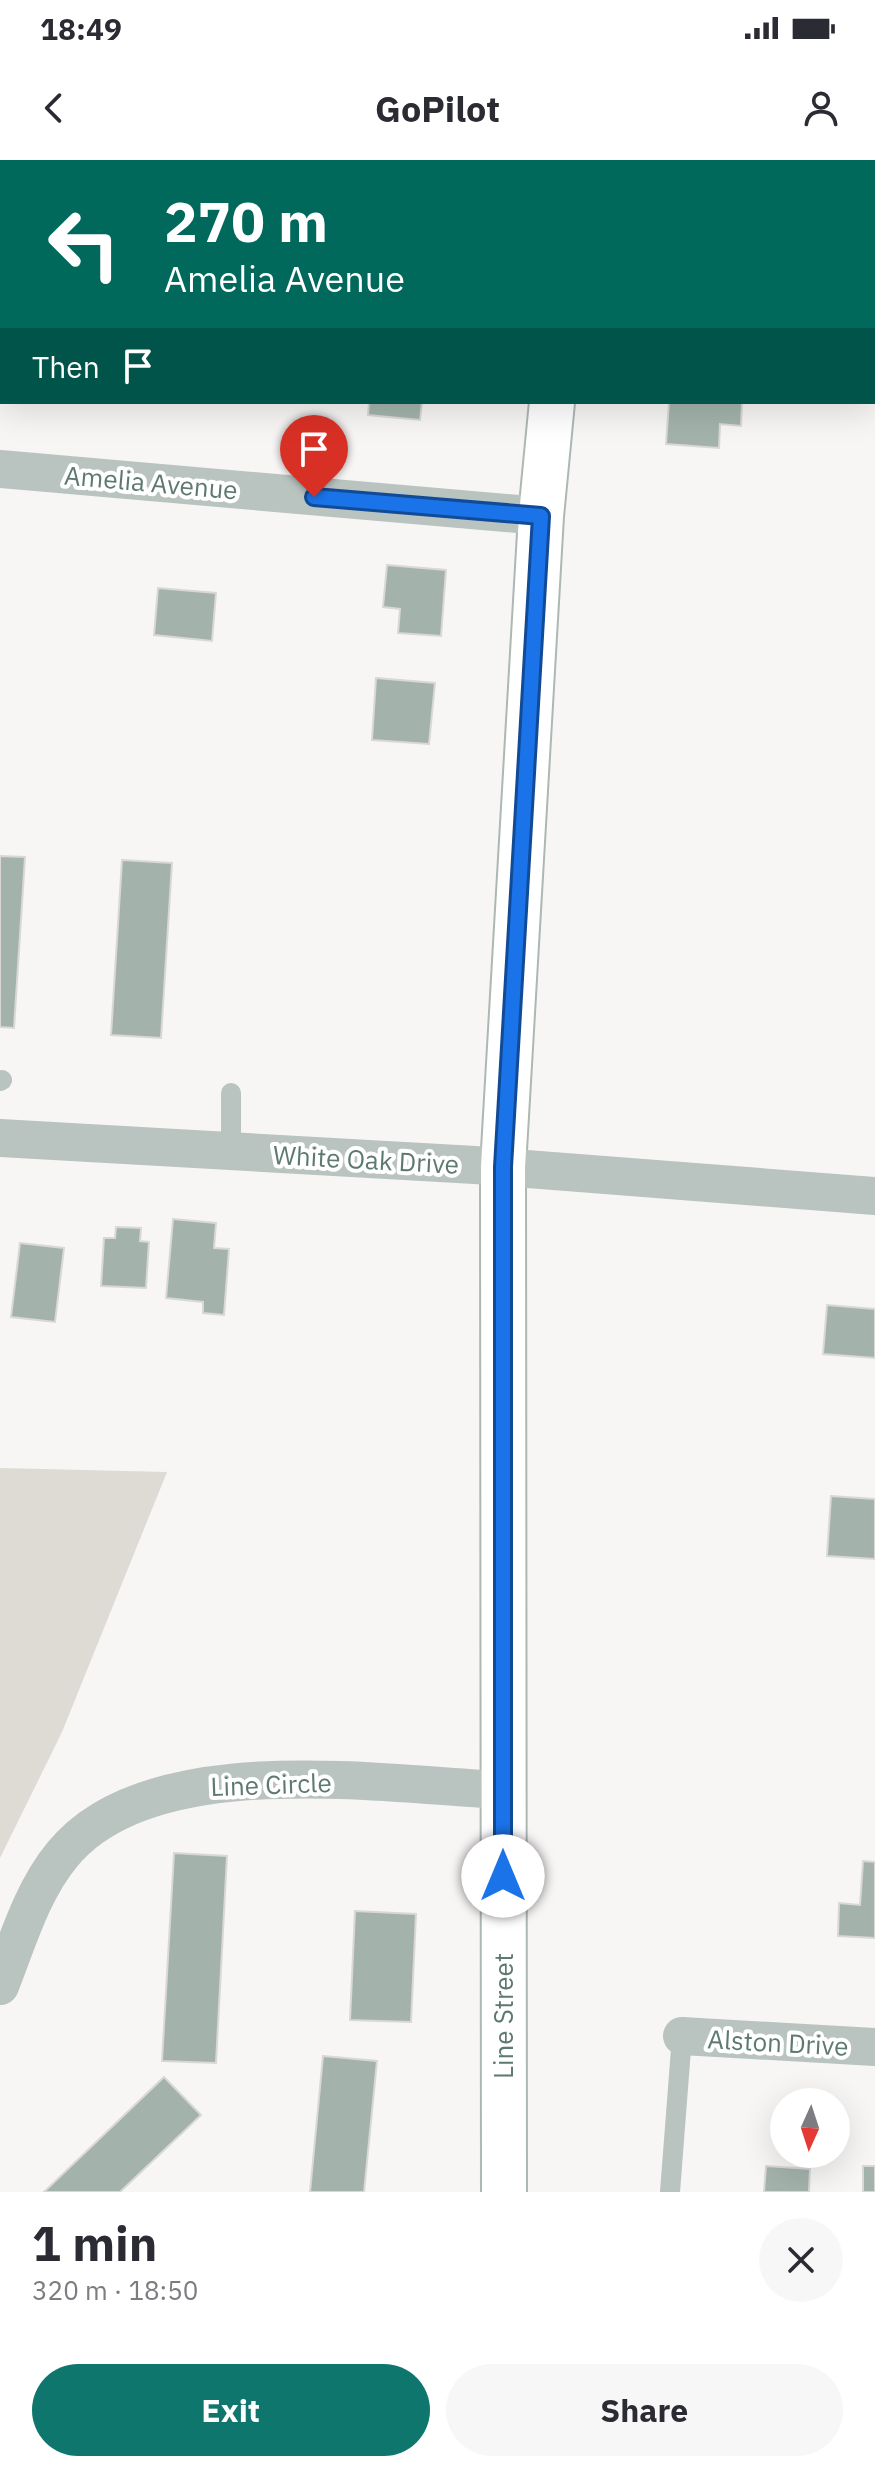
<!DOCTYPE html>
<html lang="en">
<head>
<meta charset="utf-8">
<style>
	:root { --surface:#fff; --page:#f7f7f7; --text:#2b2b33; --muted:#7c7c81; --accent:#0f766e }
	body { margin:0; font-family:"IBM Plex Sans",sans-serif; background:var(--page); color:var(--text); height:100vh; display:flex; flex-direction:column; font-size:30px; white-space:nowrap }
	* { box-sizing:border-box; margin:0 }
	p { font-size:26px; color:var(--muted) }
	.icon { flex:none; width:44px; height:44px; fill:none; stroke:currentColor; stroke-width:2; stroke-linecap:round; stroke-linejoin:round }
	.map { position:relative; height:2032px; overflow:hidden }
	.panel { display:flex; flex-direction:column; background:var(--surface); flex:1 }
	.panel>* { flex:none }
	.hud { position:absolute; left:0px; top:0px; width:876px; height:244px; box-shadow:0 8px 32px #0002; background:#00695c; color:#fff; overflow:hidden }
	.needle { width:52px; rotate:183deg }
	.tools { position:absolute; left:770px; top:1928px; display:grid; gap:16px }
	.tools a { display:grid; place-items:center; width:80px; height:80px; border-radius:50%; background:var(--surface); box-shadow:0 8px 32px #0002; font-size:40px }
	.pin { position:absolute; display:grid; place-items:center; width:68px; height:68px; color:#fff; margin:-82px -34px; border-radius:50% 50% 50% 0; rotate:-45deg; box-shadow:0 0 8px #0007 }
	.pin .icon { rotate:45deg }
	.me { position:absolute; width:88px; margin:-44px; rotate:0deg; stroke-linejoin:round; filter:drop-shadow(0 0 6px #0008) }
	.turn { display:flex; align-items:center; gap:28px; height:168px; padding:0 32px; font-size:36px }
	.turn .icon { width:104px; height:104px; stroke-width:2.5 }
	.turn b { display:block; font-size:56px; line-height:68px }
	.then { display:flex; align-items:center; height:76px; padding:0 32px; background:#0003; gap:16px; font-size:30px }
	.round { display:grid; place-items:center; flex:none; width:84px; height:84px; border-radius:42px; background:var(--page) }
	.head { display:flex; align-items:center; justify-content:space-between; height:136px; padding:0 32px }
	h1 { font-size:48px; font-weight:800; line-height:60px }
	.action { display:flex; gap:16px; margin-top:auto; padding:16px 32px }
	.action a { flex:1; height:92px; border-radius:48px; background:var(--accent); color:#fff; font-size:32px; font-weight:800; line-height:92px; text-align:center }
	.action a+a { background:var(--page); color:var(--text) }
	.status { display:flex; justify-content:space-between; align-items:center; height:56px; padding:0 40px; background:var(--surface); direction:ltr }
	.status svg { height:22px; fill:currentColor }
	header { display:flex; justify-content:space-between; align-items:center; height:104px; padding:0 32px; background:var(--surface); font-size:36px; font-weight:800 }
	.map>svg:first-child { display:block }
</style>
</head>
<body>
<div class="status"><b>18:49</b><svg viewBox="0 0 49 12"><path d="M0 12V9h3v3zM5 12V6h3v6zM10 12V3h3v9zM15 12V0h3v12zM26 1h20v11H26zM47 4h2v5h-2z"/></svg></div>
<header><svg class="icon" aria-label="back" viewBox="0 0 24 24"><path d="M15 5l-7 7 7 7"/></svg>GoPilot<svg class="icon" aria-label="person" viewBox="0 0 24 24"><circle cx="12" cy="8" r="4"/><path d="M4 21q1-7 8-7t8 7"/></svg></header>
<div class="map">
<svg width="875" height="2032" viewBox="0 0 875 2032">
	<rect width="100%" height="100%" fill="#f8f5f5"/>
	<!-- green -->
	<path fill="#dddbd4" d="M0 1308 167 1312 62 1572 0 1698Z"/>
	<!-- building -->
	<g fill="#a3b3ac" stroke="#d9d8d7" stroke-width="2">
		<path d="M369 242H422L420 260 368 255Z"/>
		<path d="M669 242H742L741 266 720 264 719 288 666 284Z"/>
		<path d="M387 405 446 410 441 476 398 473 400 449 383 447Z"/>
		<path d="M158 428 216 433 212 481 154 475Z"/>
		<path d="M376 518 435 523 429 584 372 580Z"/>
		<path d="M0 696 25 697 14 868 0 867Z"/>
		<path d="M122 700 172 703 161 878 111 875Z"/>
		<path d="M173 1059 216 1063 214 1088 229 1089 224 1155 203 1153V1142L166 1138Z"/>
		<path d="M116 1067 141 1068 140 1081 149 1082 146 1128 101 1126 104 1078H115Z"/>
		<path d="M20 1083 64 1088 55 1162 11 1157Z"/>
		<path d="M827 1145 875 1149V1198L823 1194Z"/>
		<path d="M831 1336 875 1339V1399L827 1396Z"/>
		<path d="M174 1693 227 1696 216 1903 162 1901Z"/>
		<path d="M863 1701 875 1702V1778L838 1776 839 1743 860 1745Z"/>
		<path d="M355 1751 416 1754 411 1862 350 1860Z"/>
		<path d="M323 1896 377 1901 364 2032H310Z"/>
		<path d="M164 1917 201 1955 120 2032H44Z"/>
		<path d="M766 2006 810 2009 809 2032H764Z"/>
		<rect x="863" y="2006" width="12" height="26"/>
	</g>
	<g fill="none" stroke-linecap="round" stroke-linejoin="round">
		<defs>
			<g id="secondary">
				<path d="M575 2V0"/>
				<path d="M504 2032 503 1007 541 356 552 242"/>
			</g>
		</defs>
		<!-- secondary casing -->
		<use href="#secondary" stroke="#acb8b4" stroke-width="48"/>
		<!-- lane -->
		<g stroke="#b9c3bf" stroke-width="20">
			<path d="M0 921 2 920"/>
			<path d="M231 991V933"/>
			<path d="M670 2032 682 1876"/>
		</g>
		<!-- street -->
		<g stroke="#b9c3bf" stroke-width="38">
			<path d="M0 309 541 356"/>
			<path d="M0 978 475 1005 875 1036"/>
			<path d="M0 1826C17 1783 32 1731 62 1695 148 1588 379 1624 502 1630"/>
			<path d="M682 1876 875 1887"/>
		</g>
		<!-- secondary -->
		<use href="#secondary" stroke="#fff" stroke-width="44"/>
	</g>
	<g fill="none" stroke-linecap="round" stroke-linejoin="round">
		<defs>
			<path id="route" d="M314 337 541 356 503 1007V1716"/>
		</defs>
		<!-- route casing -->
		<use href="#route" stroke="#114b97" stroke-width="20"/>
		<!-- route -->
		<use href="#route" stroke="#1a73e8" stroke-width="14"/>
	</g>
	<g text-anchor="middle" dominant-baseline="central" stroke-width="8" stroke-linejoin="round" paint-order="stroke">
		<!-- street labels -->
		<g font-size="26" fill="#5e7a70" stroke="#fff">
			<text transform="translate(151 322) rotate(5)">Amelia Avenue</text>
			<text transform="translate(366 999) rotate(3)">White Oak Drive</text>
			<text transform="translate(271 1624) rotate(-2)">Line Circle</text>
			<text transform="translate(503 1856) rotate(-90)">Line Street</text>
			<text transform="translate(778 1882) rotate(3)">Alston Drive</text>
		</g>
	</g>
</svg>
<div class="tools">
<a><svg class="needle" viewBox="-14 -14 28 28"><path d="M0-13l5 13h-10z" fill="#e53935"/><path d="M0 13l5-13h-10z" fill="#7c7c81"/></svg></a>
</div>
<div class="pin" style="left:314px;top:337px;background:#d93025"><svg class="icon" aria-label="arrive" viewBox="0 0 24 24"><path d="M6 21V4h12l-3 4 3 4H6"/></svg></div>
<svg class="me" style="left:503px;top:1716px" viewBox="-20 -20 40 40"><circle r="19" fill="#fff"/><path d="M0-13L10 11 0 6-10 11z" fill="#1a73e8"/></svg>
<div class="hud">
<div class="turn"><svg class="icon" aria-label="left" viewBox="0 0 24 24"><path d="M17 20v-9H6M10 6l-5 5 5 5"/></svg><div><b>270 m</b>Amelia Avenue</div></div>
<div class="then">Then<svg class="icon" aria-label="arrive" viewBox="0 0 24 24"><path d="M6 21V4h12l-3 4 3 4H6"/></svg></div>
</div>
</div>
<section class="panel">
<div class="head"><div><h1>1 min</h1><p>320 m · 18:50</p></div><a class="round"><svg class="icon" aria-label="close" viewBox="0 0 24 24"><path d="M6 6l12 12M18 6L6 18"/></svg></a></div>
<div class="action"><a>Exit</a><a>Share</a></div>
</section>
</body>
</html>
